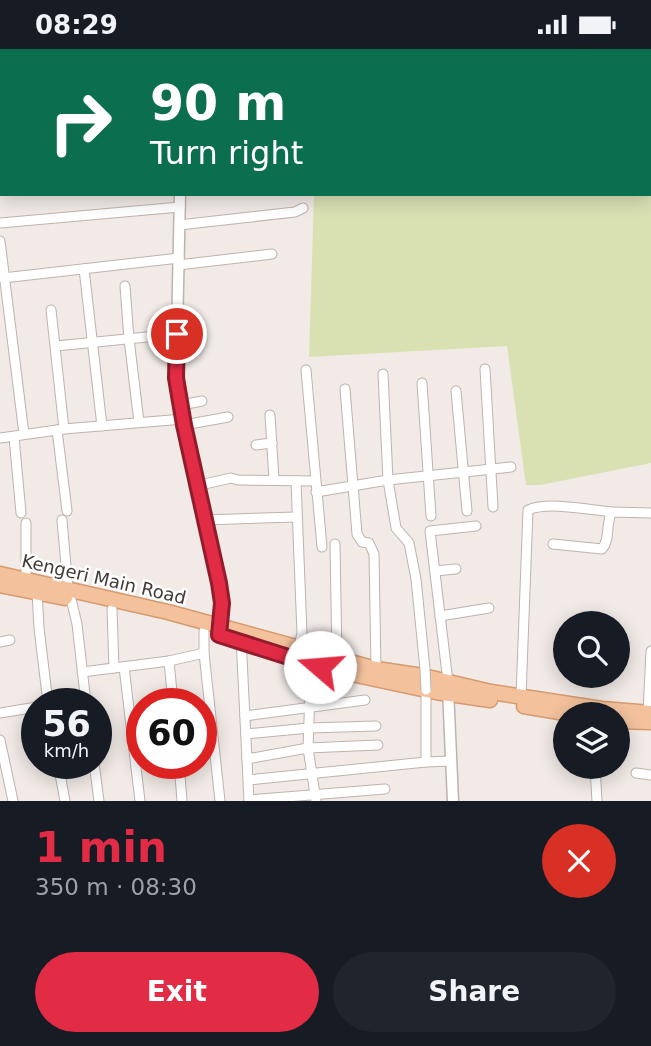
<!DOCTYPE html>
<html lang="en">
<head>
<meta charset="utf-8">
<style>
	:root { --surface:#171b24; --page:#20242c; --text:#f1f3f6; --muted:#9ea1a6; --accent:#e22b44 }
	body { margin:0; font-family:"DejaVu Sans",sans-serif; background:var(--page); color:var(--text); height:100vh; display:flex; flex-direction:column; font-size:26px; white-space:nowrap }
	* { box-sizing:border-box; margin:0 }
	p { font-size:23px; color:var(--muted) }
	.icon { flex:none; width:38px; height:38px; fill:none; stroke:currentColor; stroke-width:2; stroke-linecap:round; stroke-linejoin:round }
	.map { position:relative; height:752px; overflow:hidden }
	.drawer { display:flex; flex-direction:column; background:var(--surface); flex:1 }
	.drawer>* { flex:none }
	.hud { position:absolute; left:0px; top:0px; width:651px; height:147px; box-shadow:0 4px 18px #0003; background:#0b6e4f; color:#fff; overflow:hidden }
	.tools { position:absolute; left:553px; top:562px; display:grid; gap:14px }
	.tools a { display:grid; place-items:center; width:77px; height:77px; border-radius:50%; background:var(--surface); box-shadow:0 4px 18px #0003; font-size:35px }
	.speed { position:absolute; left:21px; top:639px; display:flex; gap:14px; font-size:35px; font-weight:700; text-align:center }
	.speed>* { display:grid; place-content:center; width:91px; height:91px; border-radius:50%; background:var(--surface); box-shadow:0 4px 18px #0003; line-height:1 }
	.speed small { font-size:18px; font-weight:400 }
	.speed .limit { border:10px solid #d22; background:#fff; color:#111 }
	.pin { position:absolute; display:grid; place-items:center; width:60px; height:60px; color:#fff; margin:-30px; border:4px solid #fff; border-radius:50%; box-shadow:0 2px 7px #0007 }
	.me { position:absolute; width:77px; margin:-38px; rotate:288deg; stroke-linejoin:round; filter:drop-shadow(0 0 5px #0008) }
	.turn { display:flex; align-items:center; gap:24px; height:147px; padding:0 35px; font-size:32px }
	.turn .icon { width:91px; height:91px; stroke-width:2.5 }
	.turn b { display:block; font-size:49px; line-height:60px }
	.round { display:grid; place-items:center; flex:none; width:74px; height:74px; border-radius:37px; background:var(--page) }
	.overview { display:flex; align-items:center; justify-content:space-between; height:119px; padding:0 35px }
	h1 { font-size:42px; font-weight:700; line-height:52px; color:var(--accent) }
	.action { display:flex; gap:14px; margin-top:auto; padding:14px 35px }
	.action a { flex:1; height:80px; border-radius:42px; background:var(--accent); color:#fff; font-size:28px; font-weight:700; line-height:80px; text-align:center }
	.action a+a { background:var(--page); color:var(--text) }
	.status { display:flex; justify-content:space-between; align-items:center; height:49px; padding:0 35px; background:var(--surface); direction:ltr }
	.status svg { height:19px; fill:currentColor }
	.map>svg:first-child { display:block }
</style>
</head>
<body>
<div class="status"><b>08:29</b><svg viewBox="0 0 49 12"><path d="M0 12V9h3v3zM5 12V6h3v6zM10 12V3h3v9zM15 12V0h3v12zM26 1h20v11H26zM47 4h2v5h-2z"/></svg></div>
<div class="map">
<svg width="651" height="752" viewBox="0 0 651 752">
	<rect width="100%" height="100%" fill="#f1eae6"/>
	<!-- green -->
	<path fill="#d9e1b3" d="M405 0H651V414L540 436H526L507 297 309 308 314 145H649V2H402Z"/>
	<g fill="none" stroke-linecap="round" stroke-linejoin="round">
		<defs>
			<g id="minor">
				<path d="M277 0V2"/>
				<path d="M158 2 183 0"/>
				<path d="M0 30 2 29"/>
				<path d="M0 59H2"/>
				<path d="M0 93H2"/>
				<path d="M0 136H2"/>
				<path d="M0 174 180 158"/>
				<path d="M179 176 295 163 303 159"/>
				<path d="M0 192 24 385"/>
				<path d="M178 216 272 205"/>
				<path d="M84 220 102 377"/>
				<path d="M3 229 179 209"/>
				<path d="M125 237 129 290 139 373"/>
				<path d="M51 261 64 380"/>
				<path d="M56 297 177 285"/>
				<path d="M485 320 493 458"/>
				<path d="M306 321 322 498"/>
				<path d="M383 325 388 431 396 479 409 494 416 530 425 620"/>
				<path d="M422 334 431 467"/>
				<path d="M345 340 357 485 362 493 369 494 374 505 376 620"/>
				<path d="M456 342 467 462"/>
				<path d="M181 356 202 352"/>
				<path d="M270 366 274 431"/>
				<path d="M184 376 228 368"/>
				<path d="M57 381 67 462"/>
				<path d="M14 388 21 464"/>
				<path d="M0 389 64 380 183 370"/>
				<path d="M256 396 272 394"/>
				<path d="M296 432 302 585 298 600"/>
				<path d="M196 437 231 429 238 431 315 432"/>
				<path d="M316 443 388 431 511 418"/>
				<path d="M62 471 68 540"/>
				<path d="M204 471 296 468"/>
				<path d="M26 474V530"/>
				<path d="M335 495 337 610"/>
				<path d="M553 495 602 500C611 490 605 474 612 463L651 464"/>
				<path d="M435 522 456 520"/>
				<path d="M37 543 39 579 48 654"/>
				<path d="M71 550 77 575 86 654"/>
				<path d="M112 560 114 619"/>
				<path d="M440 567 489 559"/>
				<path d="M204 582V604L220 752"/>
				<path d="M241 588 249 752"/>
				<path d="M0 593 10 591"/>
				<path d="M169 612 173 654"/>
				<path d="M311 615 308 699 316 752"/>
				<path d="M124 618 140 752"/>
				<path d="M82 623 169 612 204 604"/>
				<path d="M448 633 430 482 476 477"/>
				<path d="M426 641V713L451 712"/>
				<path d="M521 647 528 461C548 452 590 461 612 463"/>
				<path d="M0 664 37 658"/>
				<path d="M648 664 651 602"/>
				<path d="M245 667 365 651"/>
				<path d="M246 685 309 679 376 677"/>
				<path d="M0 691 13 752"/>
				<path d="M247 710 308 699 378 696"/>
				<path d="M58 714 65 752"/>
				<path d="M94 714 99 752"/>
				<path d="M179 714 182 752"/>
				<path d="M595 718 597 752"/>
				<path d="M636 724 651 726"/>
				<path d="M248 731 426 713"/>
				<path d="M249 751 385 740"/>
			</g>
			<g id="tertiary">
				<path d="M183 2V0"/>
				<path d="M180 145 176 329 189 406 219 534 222 554 219 586"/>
				<path d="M448 640 453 752"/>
			</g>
			<g id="primary">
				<path d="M0 525 168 563 376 620 423 627 491 643 602 660 651 664"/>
				<path d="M0 536 65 549"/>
				<path d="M245 593 319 618 436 643 490 651"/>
				<path d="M524 657 571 665"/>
				<path d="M618 672 651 673"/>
			</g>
		</defs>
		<!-- minor casing -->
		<use href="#minor" stroke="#beb3ad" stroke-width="11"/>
		<!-- tertiary casing -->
		<use href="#tertiary" stroke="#beb3ad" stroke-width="13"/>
		<!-- primary casing -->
		<use href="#primary" stroke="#d69a6f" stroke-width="17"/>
		<!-- minor -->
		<use href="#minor" stroke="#fff" stroke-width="9"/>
		<!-- tertiary -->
		<use href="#tertiary" stroke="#fff" stroke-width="10"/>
		<!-- primary -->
		<use href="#primary" stroke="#f3c29d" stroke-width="14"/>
		<defs>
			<path id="minor-bridge" d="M425 620 426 641"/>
		</defs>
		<!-- minor-bridge casing -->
		<use href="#minor-bridge" stroke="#beb3ad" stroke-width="11" stroke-linecap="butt"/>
		<!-- minor-bridge -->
		<use href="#minor-bridge" stroke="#fff" stroke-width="9"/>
	</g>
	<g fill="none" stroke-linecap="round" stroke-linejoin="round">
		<defs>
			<path id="route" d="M177 285 176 329 184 376 219 534 222 554 219 586 320 618"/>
		</defs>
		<!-- route casing -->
		<use href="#route" stroke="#931c2c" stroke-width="18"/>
		<!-- route -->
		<use href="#route" stroke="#e22b44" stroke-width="12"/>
	</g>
	<g text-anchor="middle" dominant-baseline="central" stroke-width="5" stroke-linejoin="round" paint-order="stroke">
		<!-- street labels -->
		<g font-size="18" fill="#433a36" stroke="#fff">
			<text transform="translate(104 530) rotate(13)">Kengeri Main Road</text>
		</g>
	</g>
</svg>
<div class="tools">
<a><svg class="icon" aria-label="search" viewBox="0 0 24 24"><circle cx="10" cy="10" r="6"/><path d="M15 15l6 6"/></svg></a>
<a><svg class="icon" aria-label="layers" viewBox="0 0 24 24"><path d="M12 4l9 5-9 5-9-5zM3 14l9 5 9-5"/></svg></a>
</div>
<div class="speed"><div>56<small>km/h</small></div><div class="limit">60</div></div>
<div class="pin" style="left:177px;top:285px;background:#d93025"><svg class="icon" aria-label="arrive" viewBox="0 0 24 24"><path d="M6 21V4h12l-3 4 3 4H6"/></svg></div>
<svg class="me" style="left:320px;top:618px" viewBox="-20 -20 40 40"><circle r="19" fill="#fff"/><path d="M0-13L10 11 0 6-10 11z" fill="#e22b44"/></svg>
<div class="hud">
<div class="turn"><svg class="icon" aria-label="right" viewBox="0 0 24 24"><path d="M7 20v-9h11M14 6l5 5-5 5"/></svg><div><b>90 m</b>Turn right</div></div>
</div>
</div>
<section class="drawer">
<div class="overview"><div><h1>1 min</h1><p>350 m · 08:30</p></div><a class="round" style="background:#d93025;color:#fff"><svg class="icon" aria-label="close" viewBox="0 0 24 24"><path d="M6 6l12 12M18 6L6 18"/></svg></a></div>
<div class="action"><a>Exit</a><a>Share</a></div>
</section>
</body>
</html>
